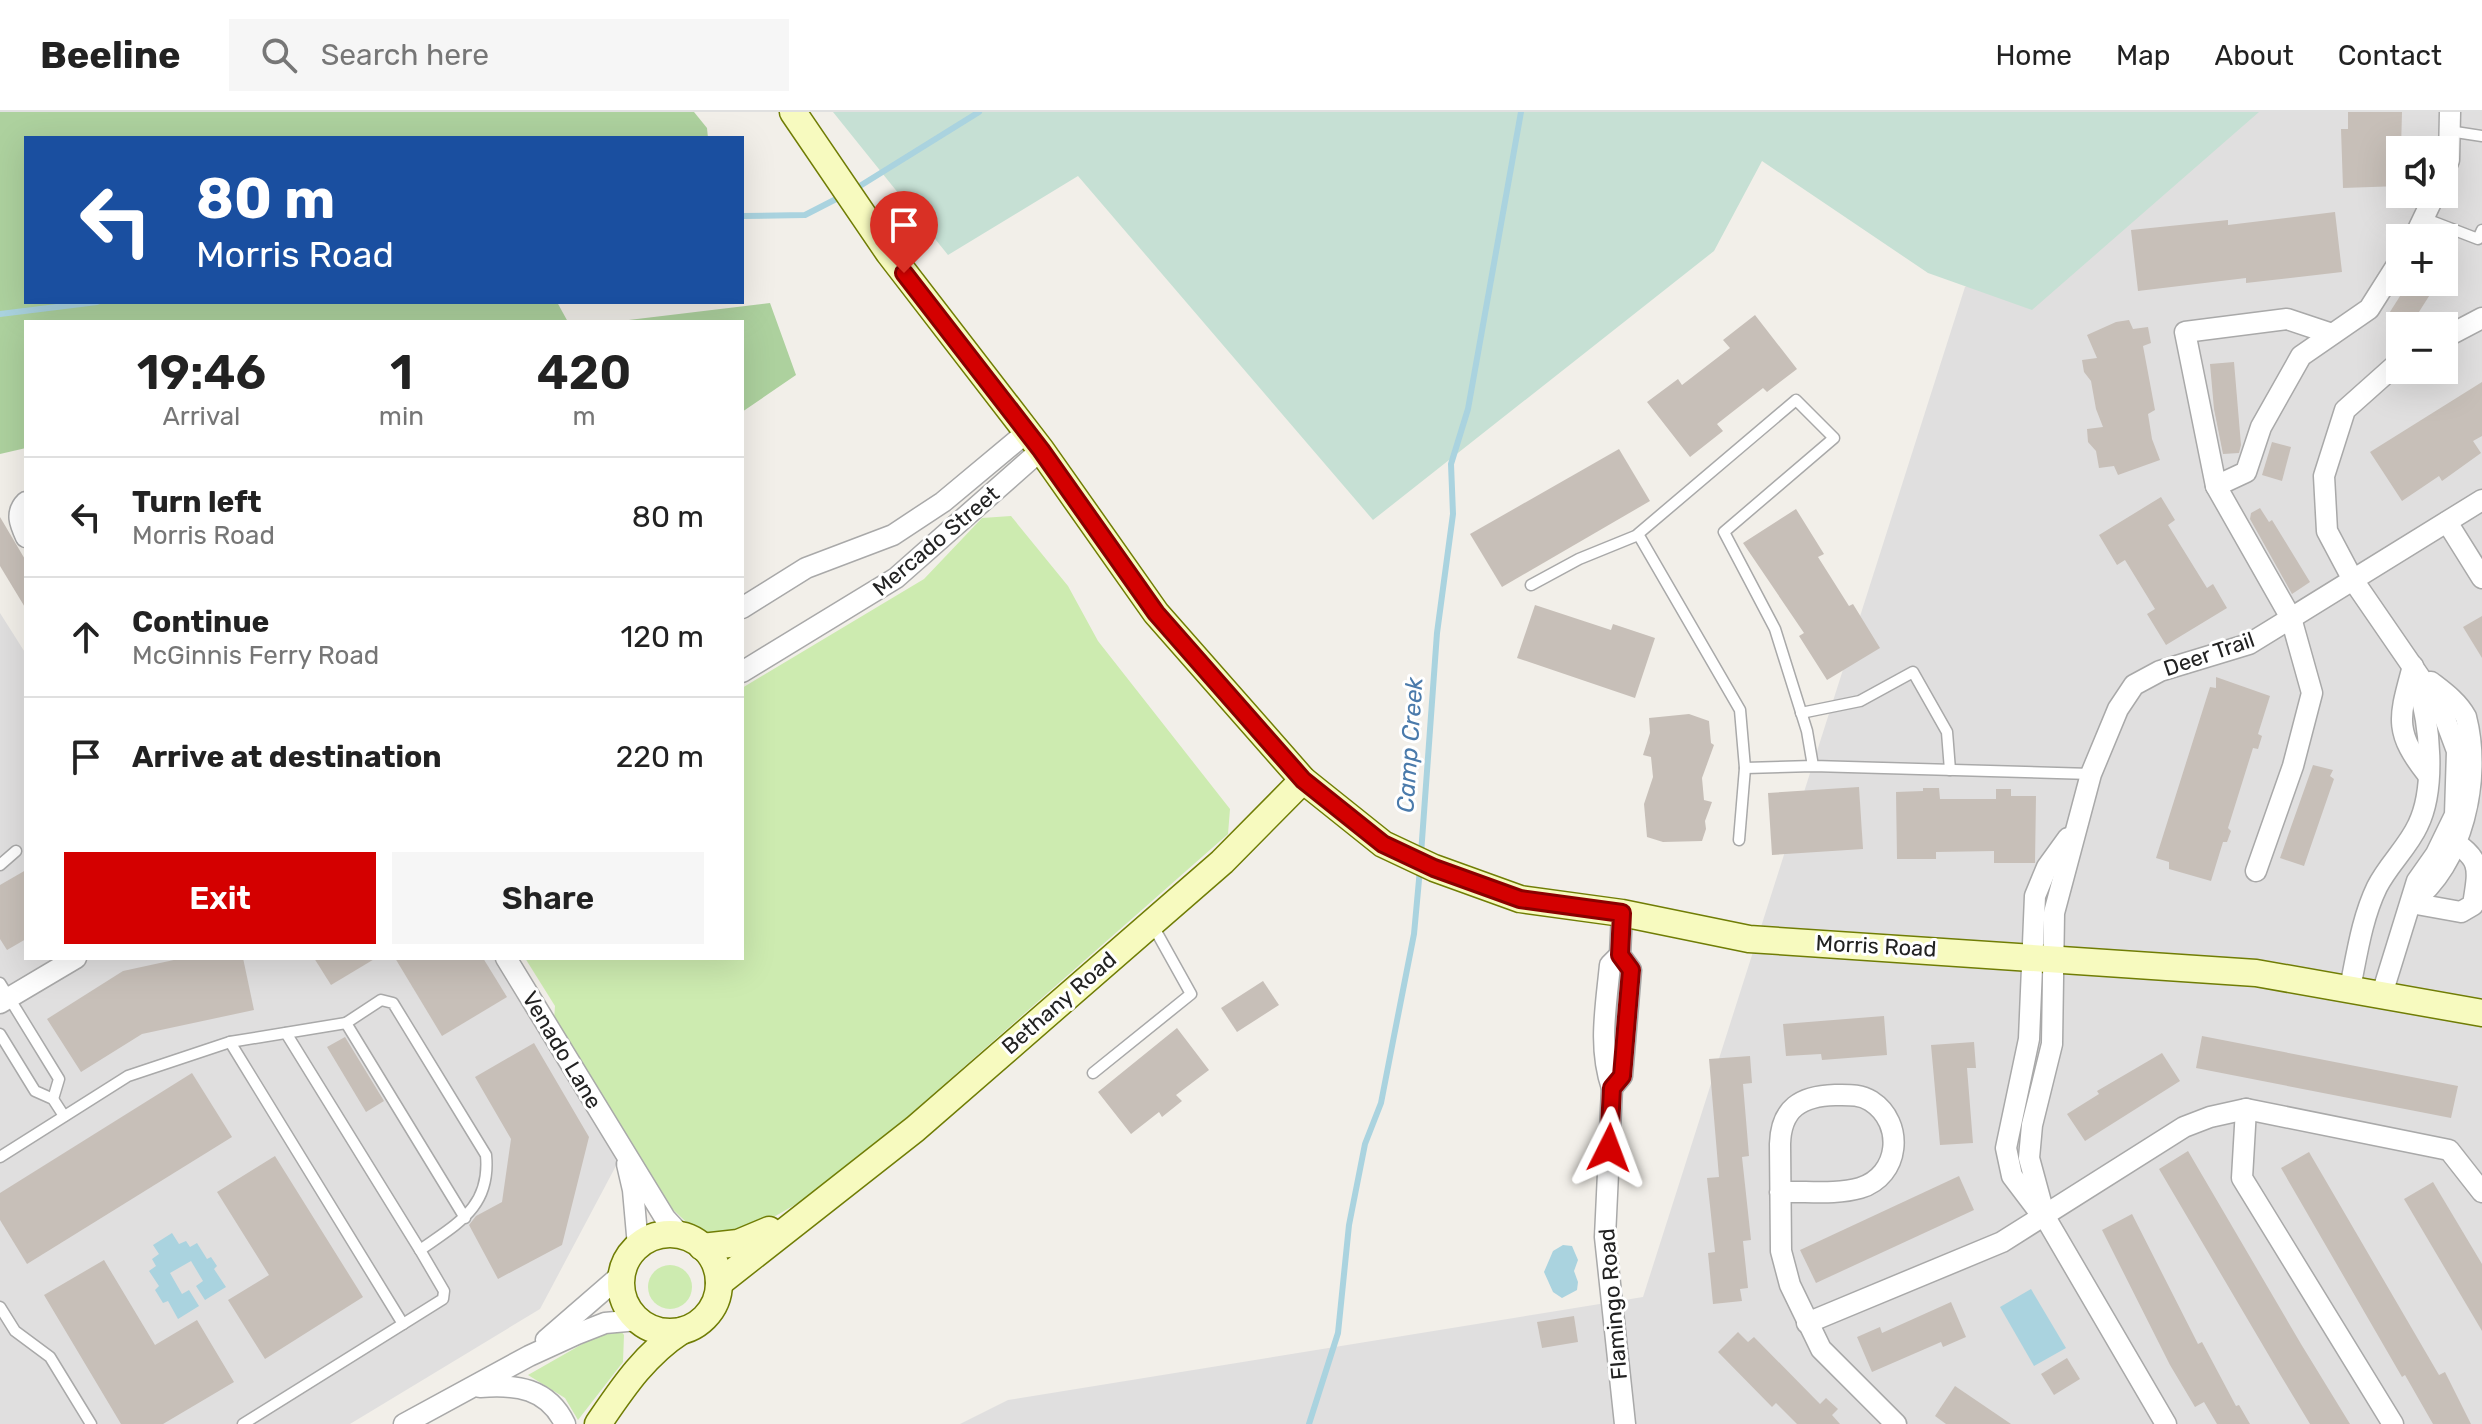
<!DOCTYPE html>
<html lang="en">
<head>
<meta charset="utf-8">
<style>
	:root { --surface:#fff; --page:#f6f6f6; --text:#222; --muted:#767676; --line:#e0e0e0; --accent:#d40000 }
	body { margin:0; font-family:Rubik,sans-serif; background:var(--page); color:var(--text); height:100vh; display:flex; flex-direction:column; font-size:30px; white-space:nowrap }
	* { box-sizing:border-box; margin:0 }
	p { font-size:26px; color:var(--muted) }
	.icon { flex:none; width:44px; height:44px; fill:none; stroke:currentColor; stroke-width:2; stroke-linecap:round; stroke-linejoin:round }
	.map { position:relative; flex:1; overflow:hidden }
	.sheet { position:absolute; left:24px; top:208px; width:720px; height:640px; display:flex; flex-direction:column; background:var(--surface); border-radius:0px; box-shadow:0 8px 32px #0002 }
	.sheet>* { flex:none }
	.top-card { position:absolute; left:24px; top:24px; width:720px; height:168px; border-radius:0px; box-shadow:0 8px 32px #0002; background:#1a4fa0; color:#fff; overflow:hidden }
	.fabs { position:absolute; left:2386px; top:24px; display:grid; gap:16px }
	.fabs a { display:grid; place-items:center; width:72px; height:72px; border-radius:0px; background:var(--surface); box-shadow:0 8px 32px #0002; font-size:40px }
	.pin { position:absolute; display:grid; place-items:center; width:68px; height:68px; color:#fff; margin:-82px -34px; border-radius:50% 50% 50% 0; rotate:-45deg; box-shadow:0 0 8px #0007 }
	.pin .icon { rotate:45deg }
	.me { position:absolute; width:88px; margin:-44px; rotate:3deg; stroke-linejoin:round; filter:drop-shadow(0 0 6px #0008) }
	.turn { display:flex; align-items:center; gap:28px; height:168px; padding:0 40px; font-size:36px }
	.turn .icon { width:104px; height:104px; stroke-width:2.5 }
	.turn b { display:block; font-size:56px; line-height:68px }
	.eta { display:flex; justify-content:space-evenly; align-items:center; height:136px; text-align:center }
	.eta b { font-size:48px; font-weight:600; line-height:56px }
	.primary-button { display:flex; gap:16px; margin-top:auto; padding:16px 40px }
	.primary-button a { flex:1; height:92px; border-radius:0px; background:var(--accent); color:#fff; font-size:32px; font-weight:600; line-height:92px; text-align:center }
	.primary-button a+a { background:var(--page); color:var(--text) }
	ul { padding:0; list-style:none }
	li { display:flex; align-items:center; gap:24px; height:120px; padding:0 40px; border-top:2px solid var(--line) }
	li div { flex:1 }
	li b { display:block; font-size:30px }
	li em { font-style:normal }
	header { display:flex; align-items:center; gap:48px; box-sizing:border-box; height:112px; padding:0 40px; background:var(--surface); border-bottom:2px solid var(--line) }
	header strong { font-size:38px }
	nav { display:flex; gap:44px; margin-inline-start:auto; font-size:28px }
	.search { width:560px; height:72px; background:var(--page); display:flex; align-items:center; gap:20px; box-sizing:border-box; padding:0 28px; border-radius:0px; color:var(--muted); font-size:30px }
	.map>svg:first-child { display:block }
</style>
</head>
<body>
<header>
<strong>Beeline</strong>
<div class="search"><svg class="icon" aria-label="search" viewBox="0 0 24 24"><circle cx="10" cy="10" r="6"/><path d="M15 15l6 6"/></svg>Search here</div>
<nav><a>Home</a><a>Map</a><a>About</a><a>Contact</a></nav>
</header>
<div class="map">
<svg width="2482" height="1312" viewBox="0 0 2482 1312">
	<rect width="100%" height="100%" fill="#f2efe9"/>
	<!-- residential -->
	<g fill="#e0dfdf" fill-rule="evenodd">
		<path d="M2168 0H2482V1312H960L1008 1288 1643 1185 1965 175 2162 69ZM2400 38H2444V82H2400ZM2400 126H2444V170H2400ZM2400 214H2444V258H2400Z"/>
		<path d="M0 501 26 542V846H494L618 1050 540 1197 350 1312H0Z"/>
	</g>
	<!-- grass -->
	<g fill="#cdebb0">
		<path d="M1011 404 1068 474 1098 529 1230 697 1228 722 831 1072 772 1106 724 1124 699 1122 667 1092 554 908 555 894 525 846H742V576L924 467 982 406Z"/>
		<circle cx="670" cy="1175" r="22"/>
		<path d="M607 1218 621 1219 624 1223 623 1250 578 1308 565 1286 528 1263Z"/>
	</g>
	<!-- forest -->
	<g fill="#add19e">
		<path d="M0 0H694L707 16 708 26H26V190H557L568 210H26V336L0 342Z"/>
		<path d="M770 191 796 263 742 300V210H612Z"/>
	</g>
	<!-- wetland -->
	<path fill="#c6e0d4" d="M833 0H2259L2032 198 1928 161 1762 49 1714 139 1373 408 1078 64 948 143Z"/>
	<!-- water -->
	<g fill="#aad3df">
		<path d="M172 1121 179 1132 186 1129 190 1135 197 1131 207 1147 211 1145 217 1154 214 1157 226 1175 205 1188 196 1174 203 1169 191 1149 170 1161 182 1182 189 1178 199 1194 178 1207 168 1189 163 1191 155 1178 159 1174 149 1159 156 1154 152 1147 159 1142 153 1133Z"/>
		<path d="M1563 1133 1572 1134 1578 1148 1574 1159 1578 1170 1577 1178 1562 1186 1553 1180 1544 1160 1553 1139Z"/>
		<path d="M2031 1177 2066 1236 2034 1254 2000 1195Z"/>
	</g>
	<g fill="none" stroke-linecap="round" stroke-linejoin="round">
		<!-- stream -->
		<g stroke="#aad3df" stroke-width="6">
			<path d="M855 77 979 0"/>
			<path d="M742 104 805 103 842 84"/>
			<path d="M0 202 97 190"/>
			<path d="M1421 742 1437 521 1453 402 1451 352 1468 297 1521 0"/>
			<path d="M1309 1312 1338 1221 1349 1113 1365 1032 1381 991 1394 924 1414 822 1420 757"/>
		</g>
	</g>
	<!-- building -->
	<g fill="#c7bfb8">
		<path d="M2348 0H2402L2400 74 2343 76 2341 17H2348Z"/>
		<path d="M2335 100 2342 160 2246 171V166L2138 179 2131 118 2228 108V113Z"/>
		<path d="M2409 170H2438L2410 214H2404L2388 203Z"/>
		<path d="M1755 203 1797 257 1767 280 1763 276 1717 312 1723 319 1690 345 1647 290 1678 267 1682 273 1730 236 1723 228Z"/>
		<path d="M2129 208 2133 217 2148 215 2151 231 2143 234 2155 298 2148 302 2152 327 2160 348 2118 363 2114 354 2099 356 2096 339 2088 330 2087 317 2103 315 2096 297 2091 269 2084 260 2082 248 2097 246 2087 223 2116 210Z"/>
		<path d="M2234 250 2241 333 2239 341 2223 342 2214 297 2210 252Z"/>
		<path d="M2482 270V324L2473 329 2481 341 2442 369 2439 364 2402 389 2370 340Z"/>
		<path d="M2272 330 2291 335 2282 369 2262 363Z"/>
		<path d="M1619 337 1650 389 1502 475 1470 422Z"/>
		<path d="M2161 385 2175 408 2168 413 2207 476 2213 472 2227 496 2166 533 2147 502 2155 497 2125 448 2117 453 2099 423Z"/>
		<path d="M2260 396 2269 410 2272 408 2310 470 2292 482 2250 407 2251 401Z"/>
		<path d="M1796 397 1824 442 1818 445 1849 494 1853 492 1880 536 1827 568 1799 524 1804 521 1743 431Z"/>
		<path d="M0 405 26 449V497L0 454Z"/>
		<path d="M1535 493 1611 518 1613 512 1655 526 1635 586 1517 546Z"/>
		<path d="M2482 504V546L2463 515Z"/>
		<path d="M2216 565 2270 584 2258 622 2262 624 2258 637 2253 636 2228 716 2231 719 2227 730H2223L2211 769 2169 757V750L2156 746 2210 575 2216 576Z"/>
		<path d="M1689 602 1709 609 1711 631 1714 633 1702 666 1704 688 1712 690 1705 709 1706 717 1702 729 1663 730 1647 725 1644 692 1653 665 1651 645 1643 643 1650 621 1649 606Z"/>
		<path d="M2313 653 2333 658 2330 664 2334 667 2304 754 2280 746Z"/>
		<path d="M1859 675 1863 737 1772 743 1768 681Z"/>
		<path d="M1923 676H1939L1940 687H1996V677H2011V684H2036L2035 751H1994V739L1936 740V747H1897L1896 680 1923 679Z"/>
		<path d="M26 758V827L7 838 0 827V773Z"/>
		<path d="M183 846H243L254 898 142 922 81 960 47 907 123 859Z"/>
		<path d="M314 846H376L331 873Z"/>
		<path d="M395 846H483L507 885 442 924Z"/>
		<path d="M1263 869 1279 893 1237 920 1221 896Z"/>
		<path d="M1884 904 1887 943 1822 948 1821 942 1786 944 1783 912Z"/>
		<path d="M1177 916 1209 958 1176 983 1182 989 1162 1005 1159 1000 1131 1022 1098 980Z"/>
		<path d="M2202 924 2458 974 2451 1006 2196 956Z"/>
		<path d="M345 925 384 989 366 1000 327 935Z"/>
		<path d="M1974 930 1976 956H1967L1973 1031 1940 1033 1931 933Z"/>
		<path d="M534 931 589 1025 562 1133 498 1167 469 1113 476 1104 502 1090 511 1027 475 965Z"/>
		<path d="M2162 941 2180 969 2085 1029 2067 1002 2099 982 2097 979Z"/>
		<path d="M1750 944 1752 971 1743 972 1749 1044 1742 1045 1751 1128 1743 1129 1748 1176 1740 1177 1742 1189 1713 1192 1708 1141 1715 1140 1707 1066 1719 1065 1709 947Z"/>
		<path d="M192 961 232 1025 27 1152 0 1108V1081Z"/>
		<path d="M2188 1039 2301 1232 2350 1312H2310L2281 1264 2159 1057Z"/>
		<path d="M2309 1040 2439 1263 2445 1260 2471 1312H2433L2405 1263 2402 1265 2281 1056Z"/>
		<path d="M275 1044 363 1185 265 1247 228 1188 269 1163 217 1080Z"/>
		<path d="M1959 1064 1974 1098 1816 1171 1800 1138Z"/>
		<path d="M2433 1070 2482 1152V1219L2404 1087Z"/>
		<path d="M2132 1102 2198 1232 2202 1230 2236 1294 2239 1293 2250 1312H2217L2204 1290 2195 1295 2170 1253 2102 1118Z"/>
		<path d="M104 1148 155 1233 197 1208 234 1270 163 1312H121L44 1183Z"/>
		<path d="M1951 1190 1966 1225 1943 1235 1941 1230 1872 1260 1857 1225 1880 1215 1882 1221Z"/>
		<path d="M1574 1204 1578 1230 1542 1236 1537 1210Z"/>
		<path d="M1738 1220 1748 1230 1754 1225 1820 1292 1826 1286 1838 1297 1832 1303 1840 1312H1797L1776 1291 1772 1295 1718 1240Z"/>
		<path d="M2067 1246 2080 1267 2054 1283 2041 1262Z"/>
		<path d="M1955 1274 2011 1312H1946L1935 1304Z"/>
	</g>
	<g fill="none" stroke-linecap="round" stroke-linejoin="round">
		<defs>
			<g id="lane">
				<path d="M2449 19 2482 24"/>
				<path d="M2426 107 2478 127 2482 118"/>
				<path d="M1531 473 1579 447 1638 423"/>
				<path d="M1801 601 1860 589 1913 560 1947 620 1950 658"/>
				<path d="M1813 654 1807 619 1775 517 1724 420 1834 326 1796 288 1638 422 1740 598 1745 656 1813 654 2091 662"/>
				<path d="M1739 728 1745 656"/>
				<path d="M0 753 16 739"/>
				<path d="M0 871 59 967 53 987"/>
				<path d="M286 921 420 1138"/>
				<path d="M0 922 35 979 53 987 64 1004"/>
				<path d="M230 930 346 911"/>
				<path d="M1093 961 1191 882 1152 812"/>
				<path d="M0 1045 128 964 230 930 403 1212 243 1312"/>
				<path d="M0 1195 15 1219 50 1245 91 1312"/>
				<path d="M403 1212 443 1187 444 1179 420 1138C458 1111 491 1095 486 1043L393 891 381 888 346 911 465 1106"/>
			</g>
			<g id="street">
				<path d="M2444 60 2449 48 2450 0"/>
				<path d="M2414 126 2435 82"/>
				<path d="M2444 226 2482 206"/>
				<path d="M2216 374 2246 360 2261 315 2301 244 2369 197 2400 148"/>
				<path d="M26 390C15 401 20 412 26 425"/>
				<path d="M2447 410 2482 466"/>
				<path d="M742 496 806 456 893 423 943 390 1027 320"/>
				<path d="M2413 554C2399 606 2393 619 2428 663"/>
				<path d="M742 560 896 466 1041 338"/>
				<path d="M2256 759 2293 654 2312 581 2291 506 2216 374 2185 220 2287 207 2332 222"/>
				<path d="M2411 791C2463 753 2482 666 2466 605 2458 590 2444 580 2431 570"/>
				<path d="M2411 791 2461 800 2473 793C2479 755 2482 747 2448 726"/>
				<path d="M1620 843 1610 853C1606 895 1598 935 1612 976L1605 1125 1625 1312"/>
				<path d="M506 846 665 1106 679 1121"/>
				<path d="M2350 876C2357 842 2362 806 2377 775 2388 753 2408 735 2418 713 2436 676 2430 612 2418 574"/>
				<path d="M2382 882 2417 769 2436 742 2455 703 2457 639 2441 596 2353 468 2327 419 2324 364 2345 298 2400 249"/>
				<path d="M0 891 76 846"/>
				<path d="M1612 976 1622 964 1631 858 1620 843 1622 801"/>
				<path d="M2246 997 2242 1066 2393 1312"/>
				<path d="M627 1052 633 1078 638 1134"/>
				<path d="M1780 1080C1806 1079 1836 1083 1860 1076 1900 1064 1905 1011 1871 989 1860 982 1848 983 1835 983 1801 984 1781 996 1780 1032L1781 1139 1790 1173 1821 1237 1896 1312"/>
				<path d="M2037 1097 2012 1064 2006 1036 2029 927 2035 784 2047 755 2068 726"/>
				<path d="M1807 1211 2002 1130 2184 1015 2210 1005 2246 997 2449 1038 2482 1080"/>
				<path d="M546 1228 621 1163"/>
				<path d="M480 1275C516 1272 548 1276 565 1312"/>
				<path d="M404 1312 529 1244 577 1222 605 1211 638 1208"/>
				<path d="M2166 1312 2045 1105 2029 1046 2032 1013 2052 932 2054 801 2091 662 2118 597 2134 573 2160 559 2249 532 2482 388"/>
			</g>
			<g id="secondary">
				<path d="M793 0 889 141 1041 338 1156 501 1303 668 1383 732 1434 756 1520 787 1622 801 1749 827 2256 861 2482 901"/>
				<circle cx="670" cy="1171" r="49"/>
				<path d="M702 1135 738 1131 769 1118"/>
				<path d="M719 1171 915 1017 1222 750 1303 668"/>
				<path d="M598 1312C622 1277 644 1243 681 1219"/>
			</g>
		</defs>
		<!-- lane casing -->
		<use href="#lane" stroke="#a9a9a9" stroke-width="13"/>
		<!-- street casing -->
		<use href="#street" stroke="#a9a9a9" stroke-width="23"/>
		<!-- secondary casing -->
		<use href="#secondary" stroke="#707d05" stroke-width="29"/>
		<!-- lane -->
		<use href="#lane" stroke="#fff" stroke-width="10"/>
		<!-- street -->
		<use href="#street" stroke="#fff" stroke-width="20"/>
		<!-- secondary -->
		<use href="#secondary" stroke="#f7fabf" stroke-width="26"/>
	</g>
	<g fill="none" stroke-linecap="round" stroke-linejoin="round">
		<defs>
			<path id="route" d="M904 161 1041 338 1156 501 1303 668 1383 732 1434 756 1520 787 1622 801 1620 843 1631 858 1622 964 1612 976 1609 1036"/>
		</defs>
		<!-- route casing -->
		<use href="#route" stroke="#8a0000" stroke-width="20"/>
		<!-- route -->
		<use href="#route" stroke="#d40000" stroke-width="14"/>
	</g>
	<g text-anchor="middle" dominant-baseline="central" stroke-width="6" stroke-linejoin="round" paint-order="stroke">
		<!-- street labels -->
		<g font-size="22" fill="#222" stroke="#fff">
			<text transform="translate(936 429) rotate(-40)">Mercado Street</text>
			<text transform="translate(2209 542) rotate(-19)">Deer Trail</text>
			<text transform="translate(1876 834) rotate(3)">Morris Road</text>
			<text transform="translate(1059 891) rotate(-41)">Bethany Road</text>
			<text transform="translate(562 938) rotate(59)">Venado Lane</text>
			<text transform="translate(1613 1192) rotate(-95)">Flamingo Road</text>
		</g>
		<!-- water labels -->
		<g font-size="24" font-style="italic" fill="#4a7aab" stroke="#fff">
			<text transform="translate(1410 633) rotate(-86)">Camp Creek</text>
		</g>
	</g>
</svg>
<div class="fabs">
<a><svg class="icon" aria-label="sound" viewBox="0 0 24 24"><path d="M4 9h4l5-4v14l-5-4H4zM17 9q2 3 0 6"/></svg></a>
<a>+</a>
<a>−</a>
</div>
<div class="pin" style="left:904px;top:161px;background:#d93025"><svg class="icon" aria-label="arrive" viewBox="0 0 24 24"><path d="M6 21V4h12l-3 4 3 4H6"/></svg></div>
<svg class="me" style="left:1609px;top:1036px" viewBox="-20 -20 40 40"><path d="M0-17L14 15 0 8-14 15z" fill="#d40000" stroke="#fff" stroke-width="4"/></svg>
<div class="top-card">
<div class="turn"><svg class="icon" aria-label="left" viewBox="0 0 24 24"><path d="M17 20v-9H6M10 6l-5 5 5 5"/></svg><div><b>80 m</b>Morris Road</div></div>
</div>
<section class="sheet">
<div class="eta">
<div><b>19:46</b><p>Arrival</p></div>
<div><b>1</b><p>min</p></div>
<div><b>420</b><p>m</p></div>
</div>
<ul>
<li><svg class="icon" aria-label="left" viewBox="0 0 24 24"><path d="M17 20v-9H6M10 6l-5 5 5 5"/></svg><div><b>Turn left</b><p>Morris Road</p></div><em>80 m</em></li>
<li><svg class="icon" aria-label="ahead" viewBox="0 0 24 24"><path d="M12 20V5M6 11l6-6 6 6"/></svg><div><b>Continue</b><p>McGinnis Ferry Road</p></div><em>120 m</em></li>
<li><svg class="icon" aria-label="arrive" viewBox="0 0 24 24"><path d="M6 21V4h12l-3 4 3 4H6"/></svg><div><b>Arrive at destination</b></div><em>220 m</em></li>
</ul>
<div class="primary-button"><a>Exit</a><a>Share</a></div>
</section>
</div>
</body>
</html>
